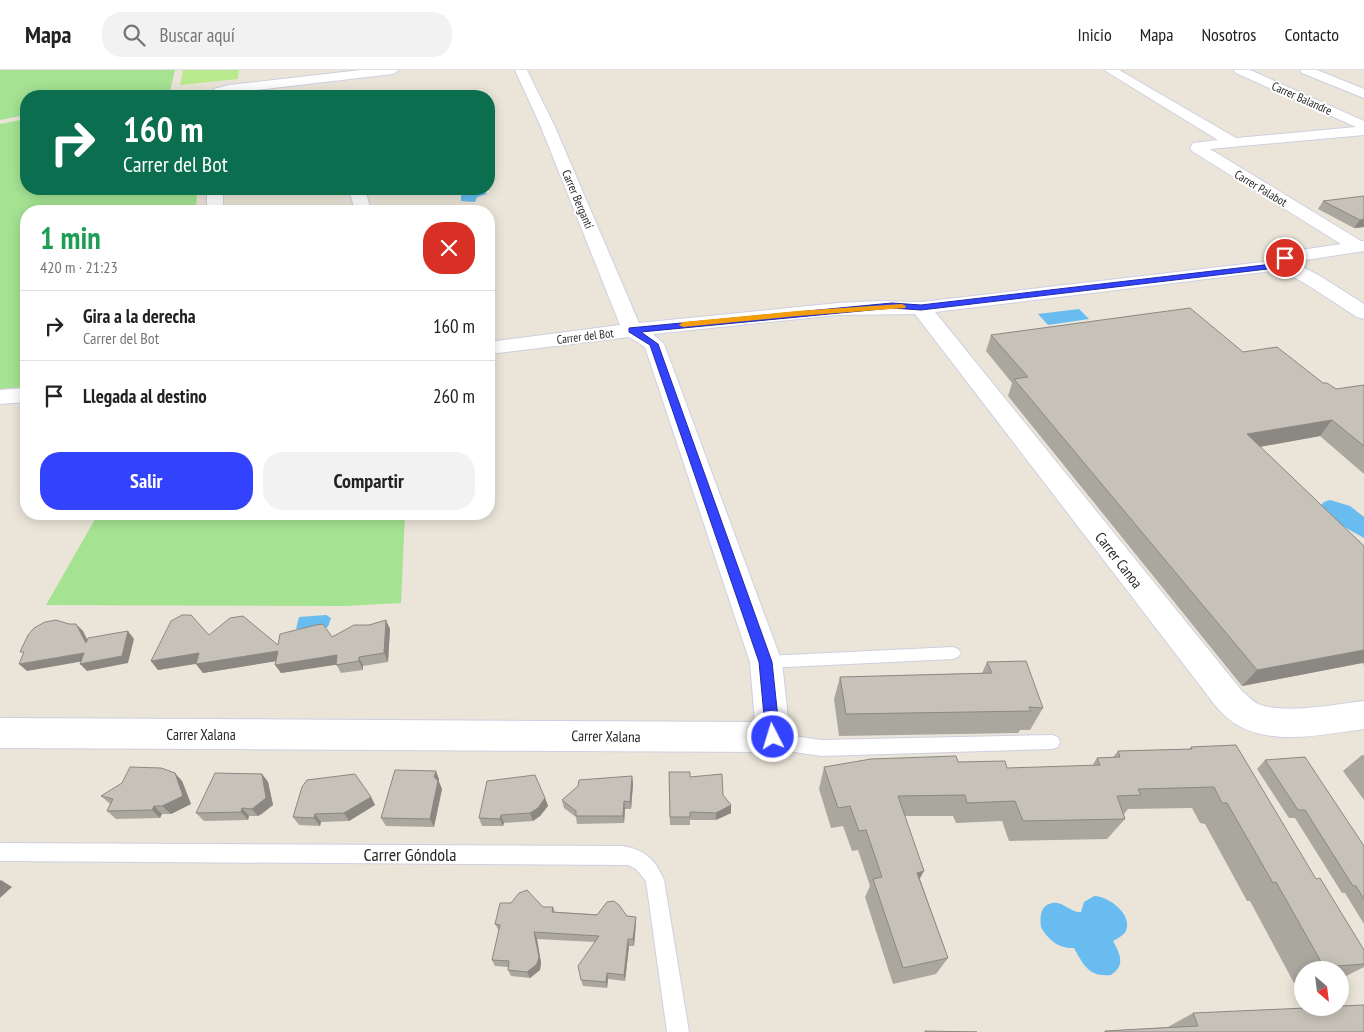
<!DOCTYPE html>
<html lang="es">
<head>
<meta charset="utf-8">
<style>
	:root { --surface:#fff; --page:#f2f2f2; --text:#222; --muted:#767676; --line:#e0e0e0; --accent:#3342fd }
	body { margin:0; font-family:"PT Sans Narrow",sans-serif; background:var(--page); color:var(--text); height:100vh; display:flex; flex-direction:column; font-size:19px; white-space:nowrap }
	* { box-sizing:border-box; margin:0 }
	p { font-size:16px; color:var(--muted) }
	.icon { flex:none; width:28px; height:28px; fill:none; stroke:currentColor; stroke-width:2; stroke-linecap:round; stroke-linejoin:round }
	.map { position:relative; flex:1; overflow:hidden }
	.sheet { position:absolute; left:20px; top:135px; width:475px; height:315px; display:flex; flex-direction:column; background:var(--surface); border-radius:20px; box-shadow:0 2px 12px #0003 }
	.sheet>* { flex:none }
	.hud { position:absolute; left:20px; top:20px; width:475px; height:105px; border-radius:20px; box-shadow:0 2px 12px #0003; background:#0b6e4f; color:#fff; overflow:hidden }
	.needle { width:32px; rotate:152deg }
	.tools { position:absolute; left:1294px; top:891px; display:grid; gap:10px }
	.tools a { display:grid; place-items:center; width:55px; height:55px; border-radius:50%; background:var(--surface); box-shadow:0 2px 12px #0003; font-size:25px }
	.pin { position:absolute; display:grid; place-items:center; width:42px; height:42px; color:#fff; margin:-21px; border:2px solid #fff; border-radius:50%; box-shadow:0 1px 5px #0007 }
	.me { position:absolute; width:55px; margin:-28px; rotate:355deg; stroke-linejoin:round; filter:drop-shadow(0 0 4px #0008) }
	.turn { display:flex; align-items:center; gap:18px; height:105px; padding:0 20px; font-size:22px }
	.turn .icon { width:65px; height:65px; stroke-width:2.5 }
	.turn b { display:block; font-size:35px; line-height:42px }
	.round { display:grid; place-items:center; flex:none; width:52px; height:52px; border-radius:20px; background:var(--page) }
	.overview { display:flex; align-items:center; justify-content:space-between; height:85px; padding:0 20px }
	h1 { font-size:30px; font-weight:800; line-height:38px; color:#1e9e55 }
	.button { display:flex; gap:10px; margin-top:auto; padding:10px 20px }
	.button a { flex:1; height:58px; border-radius:20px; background:var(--accent); color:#fff; font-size:20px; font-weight:800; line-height:58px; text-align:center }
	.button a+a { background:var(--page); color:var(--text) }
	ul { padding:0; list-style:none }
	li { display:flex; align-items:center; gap:15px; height:70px; padding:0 20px; border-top:1px solid var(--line) }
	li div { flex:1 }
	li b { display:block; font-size:19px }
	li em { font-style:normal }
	header { display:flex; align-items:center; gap:30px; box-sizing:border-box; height:70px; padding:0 25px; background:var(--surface); border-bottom:1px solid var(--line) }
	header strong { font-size:24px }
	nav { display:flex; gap:28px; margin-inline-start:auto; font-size:18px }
	.search { width:350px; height:45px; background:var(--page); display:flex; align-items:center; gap:12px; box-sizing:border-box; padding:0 18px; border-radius:20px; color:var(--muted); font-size:19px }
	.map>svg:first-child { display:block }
</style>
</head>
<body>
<header>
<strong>Mapa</strong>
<div class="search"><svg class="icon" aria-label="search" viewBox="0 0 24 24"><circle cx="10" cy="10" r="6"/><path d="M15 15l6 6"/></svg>Buscar aquí</div>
<nav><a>Inicio</a><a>Mapa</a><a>Nosotros</a><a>Contacto</a></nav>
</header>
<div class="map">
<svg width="1364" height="962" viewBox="0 0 1364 962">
	<rect width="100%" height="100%" fill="#ebe5d9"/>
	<!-- green -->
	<g fill="#a5e393">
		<path d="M0 0H175L170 21 129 26H26V45L0 50Z"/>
		<path d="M26 49V119H197L196 141H26V317L0 319V54Z"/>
		<path d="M98 444H405L401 533 346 536 46 535Z"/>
	</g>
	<!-- pitch -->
	<path fill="#b9eb8e" d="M183 0H239L238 9 180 15Z"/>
	<!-- water -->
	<g fill="#68bcf0">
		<path d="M460 119 483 120 487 124 477 127 475 132 461 131V125L457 122Z"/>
		<path d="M1079 239 1089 249 1048 255 1038 244Z"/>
		<path d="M1330 430 1350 436 1364 447V468L1332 450 1320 436 1324 432Z"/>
		<path d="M326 545 331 548 328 557 296 559 299 547Z"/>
		<path d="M1094 826C1108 826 1133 844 1126 861 1123 866 1118 868 1113 871 1120 884 1126 895 1111 905 1089 907 1084 896 1074 878 1059 879 1048 870 1041 857 1040 849 1040 839 1047 835 1062 827 1068 843 1081 842L1084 832Z"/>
	</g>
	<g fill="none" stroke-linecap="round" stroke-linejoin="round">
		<defs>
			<g id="lane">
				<path d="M953 577 958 579 961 583 958 587 953 589 766 598 761 597 758 592 761 587 766 586Z"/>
				<path d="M773 660 794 666 821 670 1052 665 1058 667 1060 672 1058 677 1052 679 821 686 794 682 767 672 765 667 767 662Z"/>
				<path d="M0 773 622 776C644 779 656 790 664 810L689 962H667L646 811 636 799 628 795 0 791Z"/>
			</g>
			<g id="street">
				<path d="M361 0H399L393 4 230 23 223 26H209L214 19 229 15Z"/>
				<path d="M515 0H527L555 57 639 253 838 233 879 231 921 232 1271 191 1282 183 1288 182 1341 174 1192 81 1190 78 1193 73 1218 70 1104 0H1119L1236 68 1356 57 1236 3 1234 0H1250L1364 51V65L1210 79 1361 171H1364V181L1293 192 1320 206 1364 234V249L1357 247 1306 214 1281 200 935 242 1242 621C1248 626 1254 633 1261 635 1287 644 1337 634 1364 631V659C1324 664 1271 677 1234 653 1222 645 1214 634 1205 622L915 244 838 245 653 264 664 274 782 592 790 667 785 677 773 682 0 678V648L755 652 750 592 645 277 629 267 489 284V272L620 255 541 57Z"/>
				<path d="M1300 0H1317L1364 19V28L1302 3Z"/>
				<rect x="207" y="119" width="16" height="22"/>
				<path d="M349 119H365L371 141H355Z"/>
				<path d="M26 318V332L0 334V320Z"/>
			</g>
		</defs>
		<!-- lane casing -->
		<use href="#lane" stroke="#cecfe1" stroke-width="2"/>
		<!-- street casing -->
		<use href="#street" stroke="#cecfe1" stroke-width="2"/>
		<!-- lane -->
		<use href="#lane" fill="#fff" fill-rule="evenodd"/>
		<!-- street -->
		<use href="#street" fill="#fff" fill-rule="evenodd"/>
	</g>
	<!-- wall -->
	<g fill="#aaa79f">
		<path d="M1364 126V157L1354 158 1318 139 1323 131Z"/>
		<path d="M991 265 1243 282 1323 313 1336 319 1364 315V404L1320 366 1260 377 1364 476V595L1362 593 1242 616 1008 326 1012 313 986 281Z"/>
		<path d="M390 559 388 592 363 596V600L341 603 336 594 281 603 276 591 203 603 196 594 158 600 151 591 209 565 278 575Z"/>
		<path d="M987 592 1043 638 1030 660H1020L1018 663 839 666 834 629 840 607 982 603Z"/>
		<path d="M1191 677 1316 809 1364 880V897L1340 909V900H1302V912L1294 913 1250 831H1247L1205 754 1200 753 1192 738 1128 739 1124 744 1125 749 1107 769 1009 771 1002 751 956 753 953 746H905L920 809 948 888 936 904 893 914 865 827 870 816 858 780 852 781 843 756 831 758 819 719 824 697 958 692 1007 698 1092 696 1097 688 1113 687 1118 681 1189 679Z"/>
		<path d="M1362 685H1364V730L1343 701Z"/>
		<path d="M1265 690 1364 776V854L1345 823H1342L1295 748H1289L1257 699Z"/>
		<path d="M669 702 690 707 723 725 731 735V743L716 750H690V755H670Z"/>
		<path d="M262 704 268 712 273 735 262 744 258 746H249L248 750 204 751 196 743Z"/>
		<path d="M632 706 633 714 631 739H625L624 753 577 754 576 747 564 738 562 730Z"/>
		<path d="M439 709V712L442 719 434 757 386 756 381 748Z"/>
		<path d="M182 711 191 734 171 744H162L160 748 116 749 107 741 110 734 101 726Z"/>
		<path d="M371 727 375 735 349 751 321 752 320 756 299 755 293 747Z"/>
		<path d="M545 728 548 736 540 746 533 751 504 753 503 756H482L479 748Z"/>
		<path d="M543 837H553L555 842 627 846 636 853 634 876H629L625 911 608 909 607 918 583 916 581 910 595 872 537 869 541 893 540 900 530 908 511 906 508 900V897L495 896 492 890 499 861 495 854Z"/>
		<path d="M1193 943 1364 962H1103L1105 961 1168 957Z"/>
	</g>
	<!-- shaded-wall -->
	<g fill="#8b8882">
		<path d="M1364 149V157L1354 158 1360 150Z"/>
		<path d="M1332 350 1320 366 1236 381 1247 364Z"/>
		<path d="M386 550 390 559 388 592 384 583Z"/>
		<path d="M76 554 83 561 93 581 86 573Z"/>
		<path d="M128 561 134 569 128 593 87 601 80 594Z"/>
		<path d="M1364 580V592L1362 593 1242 616 1257 600Z"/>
		<path d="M278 581 283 590 203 603 196 594Z"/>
		<path d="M84 583 90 590 27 601 19 594Z"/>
		<path d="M199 583 205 592 158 600 151 591Z"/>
		<path d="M337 585 341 594 281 603 275 595Z"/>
		<path d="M359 587 363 596V600L359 591Z"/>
		<path d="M436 701 439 709V712L442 719 434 757 430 749 434 707Z"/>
		<path d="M175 703 182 711 191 734 171 744 162 736Z"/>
		<path d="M262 704 268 712 273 735 258 746 252 739Z"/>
		<path d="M632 706 633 714 631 739 630 732Z"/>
		<path d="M371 727 375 735 349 751 344 743Z"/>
		<path d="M545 728 548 736 540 746 533 751 530 743Z"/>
		<path d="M624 731 625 739 624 753 623 746Z"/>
		<path d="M731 735V743L716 750V743Z"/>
		<path d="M154 736 162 744 160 748 152 740Z"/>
		<path d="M242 738 249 746 248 750 241 742Z"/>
		<path d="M315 744 321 752 320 756 314 748Z"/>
		<path d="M501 745 504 753 503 756 500 749Z"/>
		<path d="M924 801 914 819 917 803Z"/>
		<path d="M1 810 12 817 0 828V811Z"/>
		<path d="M636 847V853L634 876 633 869Z"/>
		<path d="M534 862 537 869 541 893 540 900 530 908 527 902Z"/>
		<path d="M628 869 629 876 625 911 624 905Z"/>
		<path d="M607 903 608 909 607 918 606 912Z"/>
	</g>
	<!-- building -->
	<g fill="#c6c2b9" stroke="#8b8882">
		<path d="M1364 126V149L1360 150 1323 131Z"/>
		<path d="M1190 238 1243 282 1277 277 1323 313H1327L1336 319 1364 315V376L1332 350 1247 364 1364 476V580L1257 600 1014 309 1028 307 991 265Z"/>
		<path d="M182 545H191L209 565 230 548 243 546 278 575 280 564 316 555 323 554 332 567 354 555H369L386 550 384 583 359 587V591L336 595 337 585 275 595 278 581 196 594 199 583 151 591 171 551Z"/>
		<path d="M56 550 69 554H76L86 573 88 568 128 561 122 586 80 594 84 583 19 594 24 582H20L28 565 34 558 45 552Z"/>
		<path d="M1026 591 1043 638 1029 637 1031 641 846 644 840 607 992 603 987 592Z"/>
		<path d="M1236 675 1316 809 1320 808 1364 880V894L1324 897 1276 812 1273 813 1227 733H1222L1214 717 1138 719 1141 725 1117 726 1125 749 1023 751 1015 731 967 733 965 725 898 726 924 801 917 803 948 888 903 898 873 809 882 807 866 760 859 761 850 736 838 738 824 697 871 689 956 686 958 692 1005 691 1007 698 1100 695 1097 688 1120 687 1118 681 1192 679 1191 677Z"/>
		<path d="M1305 687 1364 776V829L1356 816H1353L1305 740H1298L1265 690Z"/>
		<path d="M130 697 161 698 175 703 183 726 162 736H154L152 740 107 741 113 729 101 726 122 713Z"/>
		<path d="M395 700 436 701 434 707 438 711 430 749 381 748Z"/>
		<path d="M669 702H690V707L722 704 723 725 731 735 716 743 690 742V747H670Z"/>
		<path d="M215 703 262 704 266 728 252 739 242 738 241 742 196 743Z"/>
		<path d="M355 704 371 727 344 743 315 744 314 748 293 747 302 717 307 710Z"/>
		<path d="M535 705 545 728 538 738 530 743 501 745 500 749 479 748 487 711Z"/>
		<path d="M632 706 630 732 624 731 623 746H576V741L562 730 578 716 579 710Z"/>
		<path d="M527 820 543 837H553L552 842 597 845 607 832 614 831 619 835 627 846 636 847 633 869H628L624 905 607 903 606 912 581 910 578 896 599 866 534 862 539 887 537 894 527 902 508 900 509 891 492 890 500 855 495 854 500 833H511L519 823Z"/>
		<path d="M1364 935V962H1106L1105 961 1198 956 1193 943 1306 938H1340V936Z"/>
		<path d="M925 961 977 962H925Z"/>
	</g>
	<!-- route -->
	<path fill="#3342fd" stroke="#212ba4" d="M1285 186 1288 187V190L1276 198 921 240 892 238 641 262 658 274 772 592 780 667 778 672 773 673 768 672 766 667 759 592 650 275 629 262V258L892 233 921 235 1273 194Z"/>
	<!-- slow -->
	<path fill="#f59e0b" d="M902 234 906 236 905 238 797 246 683 257 679 255 683 252 797 241Z"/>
	<g text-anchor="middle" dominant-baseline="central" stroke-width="4" stroke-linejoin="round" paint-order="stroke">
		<!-- far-street labels -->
		<g font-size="12" fill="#282828" stroke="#fff">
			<text transform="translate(1302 28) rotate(24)">Carrer Balandre</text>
			<text transform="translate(1261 118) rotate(31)">Carrer Palabot</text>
			<text transform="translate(578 129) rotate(67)">Carrer Bergantí</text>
			<text transform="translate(585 266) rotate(-7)">Carrer del Bot</text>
		</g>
		<!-- street labels -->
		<g font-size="15" fill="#282828" stroke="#fff">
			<text transform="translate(1119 490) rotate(52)">Carrer Canoa</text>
			<text x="201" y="664">Carrer Xalana</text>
			<text transform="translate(606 666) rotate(1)">Carrer Xalana</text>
		</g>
		<!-- near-street labels -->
		<g font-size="18" fill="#282828" stroke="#fff">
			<text x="410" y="784">Carrer Góndola</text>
		</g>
	</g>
</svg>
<div class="tools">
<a><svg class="needle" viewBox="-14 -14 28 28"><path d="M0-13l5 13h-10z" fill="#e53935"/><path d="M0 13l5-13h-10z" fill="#767676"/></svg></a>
</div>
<div class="pin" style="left:1285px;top:188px;background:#d93025"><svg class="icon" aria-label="arrive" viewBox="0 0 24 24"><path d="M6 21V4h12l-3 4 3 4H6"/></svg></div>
<svg class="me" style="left:773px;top:667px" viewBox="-20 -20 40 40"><circle r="17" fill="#3342fd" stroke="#fff" stroke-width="3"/><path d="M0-11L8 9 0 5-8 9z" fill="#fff"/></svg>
<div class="hud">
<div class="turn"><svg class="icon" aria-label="right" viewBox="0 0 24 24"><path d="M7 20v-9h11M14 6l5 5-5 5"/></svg><div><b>160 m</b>Carrer del Bot</div></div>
</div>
<section class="sheet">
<div class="overview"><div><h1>1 min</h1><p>420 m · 21:23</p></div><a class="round" style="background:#d93025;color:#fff"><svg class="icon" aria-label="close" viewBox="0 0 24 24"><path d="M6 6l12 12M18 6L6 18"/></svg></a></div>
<ul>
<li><svg class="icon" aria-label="right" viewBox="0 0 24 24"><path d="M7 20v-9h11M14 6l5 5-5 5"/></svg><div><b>Gira a la derecha</b><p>Carrer del Bot</p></div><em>160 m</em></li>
<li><svg class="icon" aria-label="arrive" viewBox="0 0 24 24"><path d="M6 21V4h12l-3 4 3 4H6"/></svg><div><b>Llegada al destino</b></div><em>260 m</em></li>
</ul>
<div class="button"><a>Salir</a><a>Compartir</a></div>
</section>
</div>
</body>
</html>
